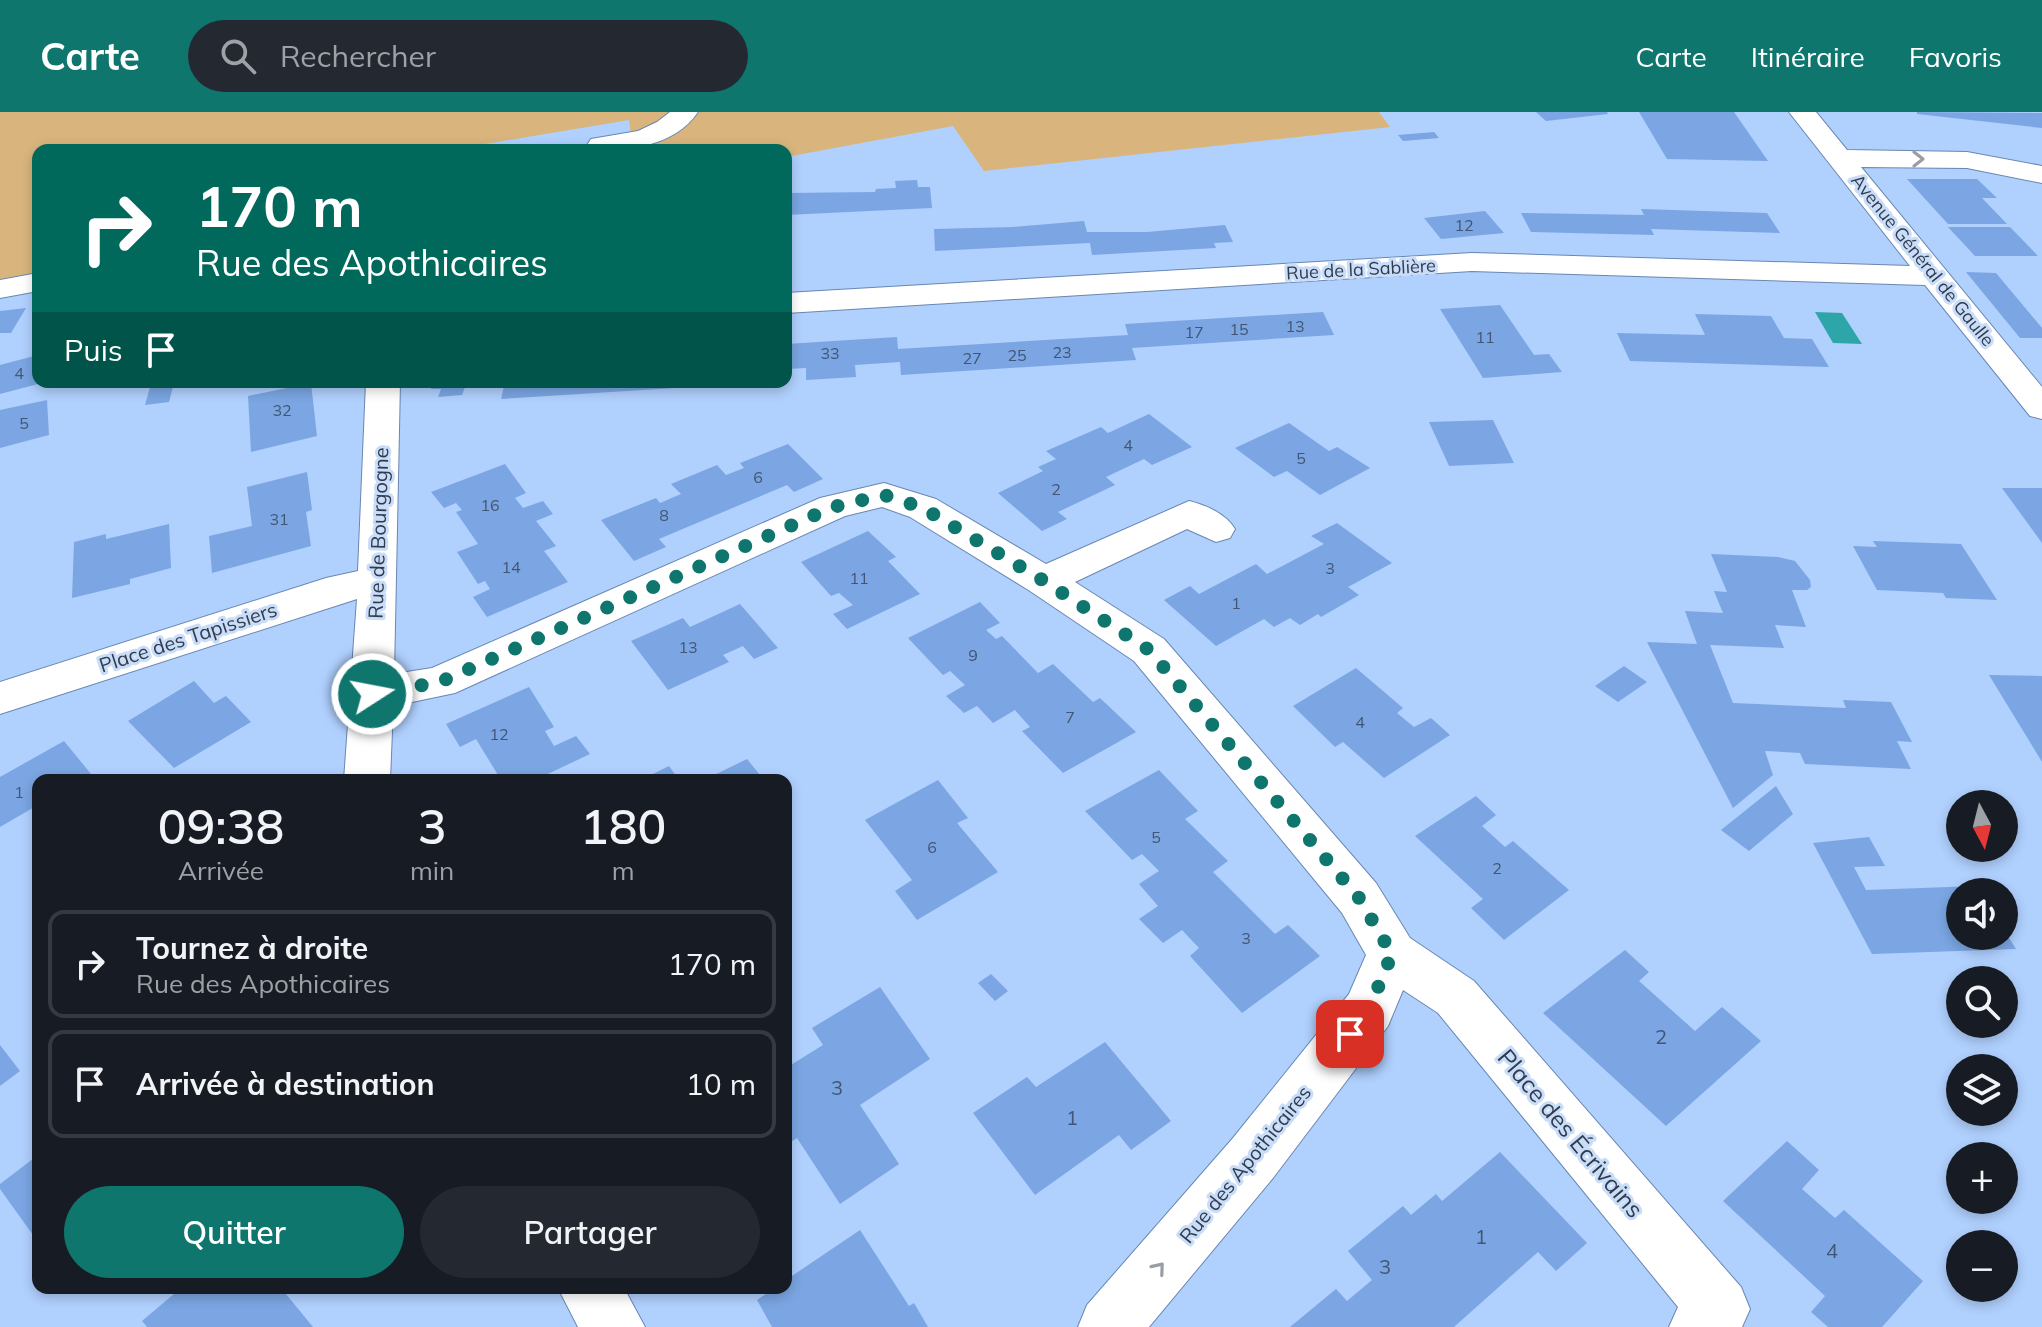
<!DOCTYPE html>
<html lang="fr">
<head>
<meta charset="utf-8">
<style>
	:root { --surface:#171b24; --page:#242831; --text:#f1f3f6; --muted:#9ea1a6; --line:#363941; --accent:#0f766e }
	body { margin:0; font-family:Mulish,sans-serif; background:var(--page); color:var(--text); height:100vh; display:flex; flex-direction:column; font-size:30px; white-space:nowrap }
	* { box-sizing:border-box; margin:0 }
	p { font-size:26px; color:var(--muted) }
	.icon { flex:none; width:44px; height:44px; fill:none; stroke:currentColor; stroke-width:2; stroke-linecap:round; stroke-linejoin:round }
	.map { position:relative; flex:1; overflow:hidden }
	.panel { position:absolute; left:32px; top:662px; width:760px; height:520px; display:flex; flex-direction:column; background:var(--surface); border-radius:16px; box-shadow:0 4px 12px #0003 }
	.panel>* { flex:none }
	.guide { position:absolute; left:32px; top:32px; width:760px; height:244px; border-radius:16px; box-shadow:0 4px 12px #0003; background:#00695c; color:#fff; overflow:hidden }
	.needle { width:52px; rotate:173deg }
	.controls { position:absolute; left:1946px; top:678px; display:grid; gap:16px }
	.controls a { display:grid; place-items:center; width:72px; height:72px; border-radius:50%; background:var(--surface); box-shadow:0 4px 12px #0003; font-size:40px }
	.pin { position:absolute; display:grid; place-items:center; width:68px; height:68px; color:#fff; margin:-34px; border-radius:16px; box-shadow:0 4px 12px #0006 }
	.me { position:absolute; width:88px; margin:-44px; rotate:79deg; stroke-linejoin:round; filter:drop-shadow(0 0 6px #0008) }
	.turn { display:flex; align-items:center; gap:28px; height:168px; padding:0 32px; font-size:36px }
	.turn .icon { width:104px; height:104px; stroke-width:2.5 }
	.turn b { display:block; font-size:56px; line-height:68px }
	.then { display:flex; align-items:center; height:76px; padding:0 32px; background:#0003; gap:16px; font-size:30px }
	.eta { display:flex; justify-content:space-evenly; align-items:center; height:136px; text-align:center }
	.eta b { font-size:48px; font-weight:600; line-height:56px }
	.cta { display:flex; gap:16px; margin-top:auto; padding:16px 32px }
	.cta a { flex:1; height:92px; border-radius:48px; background:var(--accent); color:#fff; font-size:32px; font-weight:600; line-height:92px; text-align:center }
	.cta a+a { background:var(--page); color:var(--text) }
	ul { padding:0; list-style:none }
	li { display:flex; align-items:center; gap:24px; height:108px; margin:0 16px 12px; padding:0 16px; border:4px solid var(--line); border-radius:16px }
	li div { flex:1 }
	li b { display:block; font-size:30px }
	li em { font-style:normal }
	header { display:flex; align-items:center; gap:48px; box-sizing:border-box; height:112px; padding:0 40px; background:var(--accent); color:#fff }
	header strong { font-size:38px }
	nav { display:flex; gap:44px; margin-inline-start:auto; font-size:28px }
	.search { width:560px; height:72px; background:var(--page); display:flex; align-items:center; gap:20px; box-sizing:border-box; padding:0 28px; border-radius:44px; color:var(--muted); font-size:30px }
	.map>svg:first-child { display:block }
</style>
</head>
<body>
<header>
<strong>Carte</strong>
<div class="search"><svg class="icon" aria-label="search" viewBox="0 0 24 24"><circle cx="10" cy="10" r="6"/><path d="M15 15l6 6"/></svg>Rechercher</div>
<nav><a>Carte</a><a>Itinéraire</a><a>Favoris</a></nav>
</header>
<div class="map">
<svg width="2042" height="1215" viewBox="0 0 2042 1215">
	<rect width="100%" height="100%" fill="#b0d0fe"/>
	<!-- green -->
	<path fill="#d9b57d" d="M0 0H1379L1390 15 984 59 953 14 786 45V38H741L739 35 656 38 654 34 633 38 629 8 449 38H38V161L0 167Z"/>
	<!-- water -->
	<path fill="#2ea6a9" d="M1815 200 1842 201 1862 232 1833 231Z"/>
	<!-- building -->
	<g fill="#7ba6e3">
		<path d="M1536 0H1607L1608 2 1546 9Z"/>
		<path d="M1639 0H1734L1768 49 1667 47Z"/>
		<path d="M1917 0 2042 1V16L1917 2Z"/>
		<path d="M1434 20 1439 26 1403 29 1398 23Z"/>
		<path d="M1907 67H1977L1997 86H1982L2007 112H1948Z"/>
		<path d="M917 68 918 75H930L932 96 786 103V81L875 80 876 77 896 76 895 69Z"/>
		<path d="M1641 97 1767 101 1780 121 1651 117 1654 123 1531 120 1521 101 1644 103Z"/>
		<path d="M1485 99 1504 121 1441 127 1424 106Z"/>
		<path d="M1084 109 1087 120H1147L1225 113 1233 130 1214 131 1216 136 1092 143 1090 131 935 139 934 117 1013 115Z"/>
		<path d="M1948 115H2010L2038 144H1975Z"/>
		<path d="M1966 160 1996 161 2042 216V226H2020Z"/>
		<path d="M1500 193 1534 243 1549 242 1562 260 1483 266 1440 197Z"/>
		<path d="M26 196 11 221H0V199Z"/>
		<path d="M1323 200 1334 223 1132 236 1136 248 901 263 900 250 855 253 856 265 806 268V256L786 257V232L897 225 898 237 1128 223 1125 212Z"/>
		<path d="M1695 202 1771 204 1784 226 1812 227 1829 255 1630 249 1617 221 1705 223Z"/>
		<path d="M38 243V272L0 282V253Z"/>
		<path d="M433 270H481V274L465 275 462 283 438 285 441 277H431Z"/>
		<path d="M505 270H675V276L501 287Z"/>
		<path d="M174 271 169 290 145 293 150 275Z"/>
		<path d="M311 271 317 324 251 340 248 284Z"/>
		<path d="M47 288 49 323 0 336V298Z"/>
		<path d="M1149 302 1192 335 1152 353 1144 347 1106 365 1115 373 1058 400 1067 407 1042 419 998 381 1043 359 1038 355 1056 347 1046 339 1101 315 1108 321Z"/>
		<path d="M1493 308 1514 351 1449 354 1429 310Z"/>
		<path d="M1289 311 1329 339 1337 335 1370 356 1320 383 1287 359 1274 365 1235 336Z"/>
		<path d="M788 332 823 367 794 380 787 373 659 427 666 435 634 449 601 408 656 386 660 391 681 382 671 372 717 353 726 363 744 356 740 351Z"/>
		<path d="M505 352 526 381 515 386 523 396 543 389 553 402 536 409 556 434 544 439 568 470 487 505 473 485 490 477 485 469 478 472 457 440 478 432 456 400 462 398 456 391 444 396 431 380Z"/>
		<path d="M307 360 312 398 306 400 311 434 212 461 209 424 252 414 247 375Z"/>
		<path d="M2002 376H2042V431Z"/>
		<path d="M1337 411 1392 451 1348 475 1359 483 1321 505 1318 502 1300 513 1290 506 1274 515 1264 507 1216 534 1164 488 1190 474 1199 482 1256 452 1267 462 1324 432 1311 424Z"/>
		<path d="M169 412 171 456 130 467V472L72 486 74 430 106 422V427Z"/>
		<path d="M868 419 896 445 888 449 920 482 847 517 833 502 853 493 839 481 831 484 801 450Z"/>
		<path d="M1873 429 1961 432 1997 488 1946 486 1943 481 1877 478 1853 434 1877 435Z"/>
		<path d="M1711 442 1778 445 1795 449 1810 468 1811 475 1807 478H1792L1806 515 1775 513 1784 536 1710 533 1733 591 1846 596 1843 588 1891 590 1912 630 1897 629 1911 657 1805 652 1800 641 1765 639 1773 663 1733 696 1647 530 1697 532 1685 499 1723 501 1714 479 1727 480Z"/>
		<path d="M980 490 1000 511 986 518 996 527 1002 524 1038 561 1053 552 1093 590 1100 586 1136 620 1063 661 1022 619 1030 615 1015 598 993 611 977 594 964 601 946 584 965 573 950 559 943 563 908 526Z"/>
		<path d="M740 492 778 536 754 547 743 534 723 543 729 550 668 578 631 529 683 506 690 515Z"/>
		<path d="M1624 554 1647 570 1618 590 1595 574Z"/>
		<path d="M1356 556 1403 596 1397 601 1414 615 1431 606 1450 623 1384 666 1343 630 1335 635 1293 594Z"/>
		<path d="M1989 563 2042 564V650Z"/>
		<path d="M194 569 214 591 226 584 251 610 174 656 128 609Z"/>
		<path d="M529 575 554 615 545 619 554 634 576 624 590 642 535 668H501L476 627 460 635 446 612Z"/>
		<path d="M64 629 91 662 81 668H38V693L0 715V665Z"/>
		<path d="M747 647 764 668H704Z"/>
		<path d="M669 654 679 668H641Z"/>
		<path d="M1159 658 1198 699 1185 707 1228 749 1213 760 1275 822 1288 813 1320 844 1242 901 1190 844 1199 836 1182 818 1163 831 1139 807 1158 794 1139 772 1159 759 1142 742 1132 748 1085 699Z"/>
		<path d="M938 668 968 706 957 711 998 760 917 808 895 779 912 768 865 708Z"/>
		<path d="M1776 674 1793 702 1749 739 1721 718Z"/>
		<path d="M1476 684 1496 703 1482 714 1505 735 1513 729 1569 778 1504 828 1471 796 1483 787 1415 724Z"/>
		<path d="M1869 725 1885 754 1854 755 1866 778 1976 774 1980 780H1960V824H2004V818L2016 837 1872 842 1813 731Z"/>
		<path d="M1625 838 1649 860 1639 869 1695 919 1722 895 1761 929 1666 1014 1543 901Z"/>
		<path d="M991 862 1008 879 995 889 978 871Z"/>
		<path d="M880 875 930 947 860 993 899 1052 840 1092 797 1026 786 1033V956L823 933 812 916Z"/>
		<path d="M1105 930 1171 1009 1131 1038 1119 1023 1035 1083 973 1001 1027 965 1036 975Z"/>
		<path d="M0 933 20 959 0 974Z"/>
		<path d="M1787 1029 1819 1058 1802 1077 1835 1106 1844 1098 1923 1169 1882 1215H1828L1811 1200 1825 1184 1723 1089Z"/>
		<path d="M1500 1040 1587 1131 1556 1159 1538 1140 1454 1215H1290L1336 1177 1347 1189 1372 1168 1348 1139 1403 1094 1411 1103 1436 1082 1442 1089Z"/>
		<path d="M38 1043V1130L0 1077V1072Z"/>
		<path d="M860 1118 909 1194 914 1191 928 1215H772L757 1188 775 1176H786V1168Z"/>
		<path d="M181 1176H281L313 1215H147L142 1209Z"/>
	</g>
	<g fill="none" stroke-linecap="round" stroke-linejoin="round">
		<defs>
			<g id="minor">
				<path d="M670 0H698C674 35 630 38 591 38L587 33 591 27 638 19 657 10Z"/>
				<path d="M1789 0H1816L1847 38 1967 40 2042 54V71L1967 56 1861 55 2042 275V307L2030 304 1925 173 1472 159 786 201V181L1472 141 1910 154Z"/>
				<path d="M38 161V179L0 186V168Z"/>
				<path d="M366 270H400L394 562 432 556 820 386 884 371 936 387 1046 452 1189 389C1206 393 1226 402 1235 417L1230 426 1216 430 1187 417 1075 470 1164 527 1376 771 1410 826 1474 869 1741 1175 1750 1197 1742 1215H1669L1678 1195 1438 901 1403 878 1388 914 1273 1066 1149 1215H1078L1087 1193 1233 1026 1349 882 1366 843 1342 801 1134 549 1030 479 910 405 882 395 845 404 455 581 393 594 390 668H344L357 487 0 602V570L326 466 358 459Z"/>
				<path d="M558 1176H624L645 1215H578Z"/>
			</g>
		</defs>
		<!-- minor casing -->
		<use href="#minor" stroke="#6987b2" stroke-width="2"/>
		<!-- minor -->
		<use href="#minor" fill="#fff" fill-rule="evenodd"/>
	</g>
	<!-- one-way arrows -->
	<defs><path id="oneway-chevron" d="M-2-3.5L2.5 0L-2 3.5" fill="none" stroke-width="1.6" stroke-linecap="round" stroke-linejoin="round" transform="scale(2)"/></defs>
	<g stroke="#979ea6">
		<use href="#oneway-chevron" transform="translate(1918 47)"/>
		<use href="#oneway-chevron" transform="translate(1159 1156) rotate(-50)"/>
	</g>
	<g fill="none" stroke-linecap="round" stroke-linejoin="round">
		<!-- route -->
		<path stroke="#0f766e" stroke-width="14" stroke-dasharray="0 25.2" d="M372 582 440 570 833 395 884 383 923 396 1044 469 1149 538 1359 786 1392 842 1369 897 1350 922"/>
	</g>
	<g text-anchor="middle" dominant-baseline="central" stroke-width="6" stroke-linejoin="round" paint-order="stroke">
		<!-- number labels -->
		<g font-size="16" fill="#425673">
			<text x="1464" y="113">12</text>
			<text x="1295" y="214">13</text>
			<text x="1239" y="217">15</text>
			<text x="1194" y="220">17</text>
			<text x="1485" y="225">11</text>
			<text x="1062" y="240">23</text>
			<text x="830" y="241">33</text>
			<text x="1017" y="243">25</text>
			<text x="972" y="246">27</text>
			<text x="19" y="261">4</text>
			<text x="282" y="298">32</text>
			<text x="24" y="311">5</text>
			<text x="1128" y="333">4</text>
			<text x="1301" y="346">5</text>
			<text x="758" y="365">6</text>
			<text x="1056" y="377">2</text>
			<text x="490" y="393">16</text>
			<text x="664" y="403">8</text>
			<text x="279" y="407">31</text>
			<text x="511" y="455">14</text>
			<text x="1330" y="456">3</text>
			<text x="859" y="466">11</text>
			<text x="1236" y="491">1</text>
			<text x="688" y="535">13</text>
			<text x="973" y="543">9</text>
			<text x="1070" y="605">7</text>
			<text x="1360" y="610">4</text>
			<text x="499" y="622">12</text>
			<text x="19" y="680">1</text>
			<text x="1156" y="725">5</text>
			<text x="932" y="735">6</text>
			<text x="1497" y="756">2</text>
			<text x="1246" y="826">3</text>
		</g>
		<!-- far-street labels -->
		<g font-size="18" fill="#2f3c4e" stroke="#c9dcf8">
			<text transform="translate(1923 148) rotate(51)">Avenue Général de Gaulle</text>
			<text transform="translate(1361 157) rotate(-3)">Rue de la Sablière</text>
		</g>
		<!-- street labels -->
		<g font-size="20" fill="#2f3c4e" stroke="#c9dcf8">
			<text transform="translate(378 421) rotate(-88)">Rue de Bourgogne</text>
			<text transform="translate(188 525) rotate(-18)">Place des Tapissiers</text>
			<text transform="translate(1245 1052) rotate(-51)">Rue des Apothicaires</text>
		</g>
		<!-- near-number labels -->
		<g font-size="20" fill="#425673">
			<text x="1661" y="924">2</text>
			<text x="837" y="975">3</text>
			<text x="1072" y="1005">1</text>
			<text x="1481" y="1124">1</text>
			<text x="1832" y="1138">4</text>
			<text x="1385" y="1154">3</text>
		</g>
		<!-- near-street labels -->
		<g font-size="24" fill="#2f3c4e" stroke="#c9dcf8">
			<text transform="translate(1571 1021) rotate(50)">Place des Écrivains</text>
		</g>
	</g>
</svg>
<div class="controls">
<a><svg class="needle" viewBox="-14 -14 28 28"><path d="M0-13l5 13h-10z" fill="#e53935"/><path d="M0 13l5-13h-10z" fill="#9ea1a6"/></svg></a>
<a><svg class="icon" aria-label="sound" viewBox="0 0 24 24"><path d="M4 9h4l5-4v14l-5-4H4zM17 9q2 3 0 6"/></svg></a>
<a><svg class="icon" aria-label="search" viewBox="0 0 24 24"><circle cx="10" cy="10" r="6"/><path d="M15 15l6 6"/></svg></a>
<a><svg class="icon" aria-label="layers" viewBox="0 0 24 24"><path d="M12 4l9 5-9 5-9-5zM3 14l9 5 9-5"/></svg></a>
<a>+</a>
<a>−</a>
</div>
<div class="pin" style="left:1350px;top:922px;background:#d93025"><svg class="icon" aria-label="arrive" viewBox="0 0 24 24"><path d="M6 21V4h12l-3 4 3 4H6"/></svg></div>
<svg class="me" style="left:372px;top:582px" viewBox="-20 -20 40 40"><circle r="17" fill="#0f766e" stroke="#fff" stroke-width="3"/><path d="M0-11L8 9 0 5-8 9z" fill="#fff"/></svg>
<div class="guide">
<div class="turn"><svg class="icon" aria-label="right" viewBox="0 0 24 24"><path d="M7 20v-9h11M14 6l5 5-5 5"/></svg><div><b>170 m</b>Rue des Apothicaires</div></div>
<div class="then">Puis<svg class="icon" aria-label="arrive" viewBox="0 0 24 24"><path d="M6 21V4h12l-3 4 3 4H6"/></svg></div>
</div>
<section class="panel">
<div class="eta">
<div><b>09:38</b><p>Arrivée</p></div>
<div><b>3</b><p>min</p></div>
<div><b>180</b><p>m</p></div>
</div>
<ul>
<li><svg class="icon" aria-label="right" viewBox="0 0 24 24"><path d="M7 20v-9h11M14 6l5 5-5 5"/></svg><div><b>Tournez à droite</b><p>Rue des Apothicaires</p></div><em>170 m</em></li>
<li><svg class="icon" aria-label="arrive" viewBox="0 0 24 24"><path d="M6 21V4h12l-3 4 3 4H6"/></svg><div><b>Arrivée à destination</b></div><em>10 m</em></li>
</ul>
<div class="cta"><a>Quitter</a><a>Partager</a></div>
</section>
</div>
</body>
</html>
